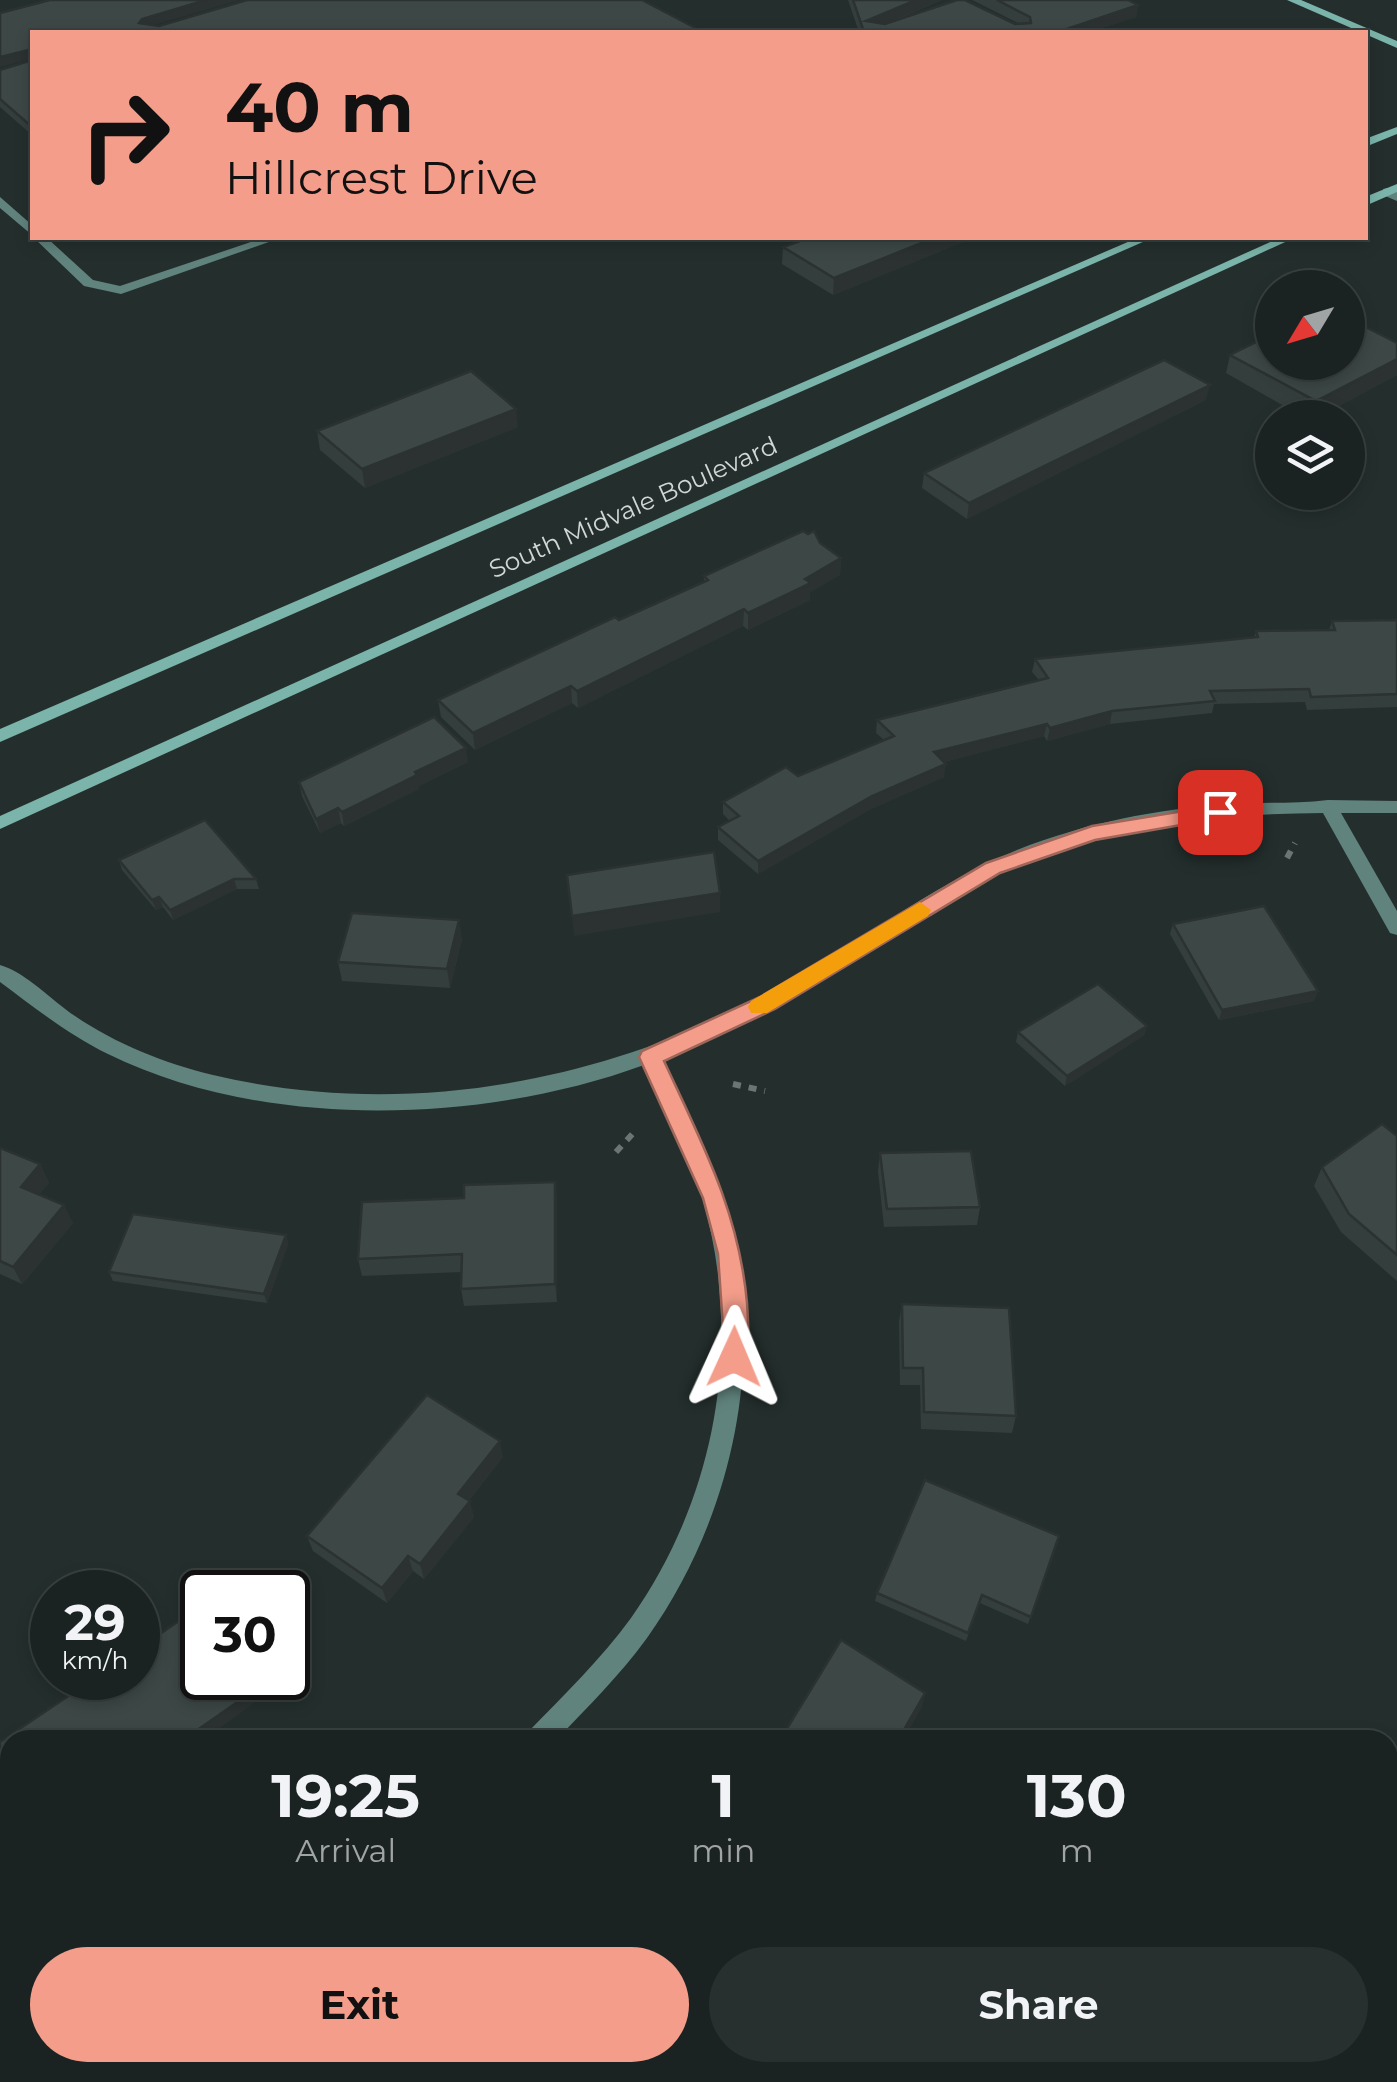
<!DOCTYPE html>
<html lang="en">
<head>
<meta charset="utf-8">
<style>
	:root { --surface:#1b2322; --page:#282f2f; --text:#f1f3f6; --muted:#a0a4a5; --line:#394040; --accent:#f49d8b }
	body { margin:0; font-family:Montserrat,sans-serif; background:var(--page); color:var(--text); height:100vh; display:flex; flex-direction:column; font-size:38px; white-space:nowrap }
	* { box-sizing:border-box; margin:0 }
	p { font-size:32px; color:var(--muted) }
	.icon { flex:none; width:55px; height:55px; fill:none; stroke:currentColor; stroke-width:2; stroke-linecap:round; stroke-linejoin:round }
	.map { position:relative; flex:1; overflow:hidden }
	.sheet { position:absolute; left:0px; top:1730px; width:1398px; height:352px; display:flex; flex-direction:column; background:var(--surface); border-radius:30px 30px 0 0; box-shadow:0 5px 15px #0003,0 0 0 2px var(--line) }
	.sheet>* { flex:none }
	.top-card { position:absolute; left:30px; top:30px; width:1338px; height:210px; border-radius:0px; box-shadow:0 5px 15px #0003,0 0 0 2px var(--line); background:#f49d8b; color:#111; overflow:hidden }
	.needle { width:65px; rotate:232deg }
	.buttons { position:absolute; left:1255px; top:270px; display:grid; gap:20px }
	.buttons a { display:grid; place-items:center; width:110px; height:110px; border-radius:50%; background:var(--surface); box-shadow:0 5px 15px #0003,0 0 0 2px var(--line); font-size:50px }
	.speed { position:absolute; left:30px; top:1570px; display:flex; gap:20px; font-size:50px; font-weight:700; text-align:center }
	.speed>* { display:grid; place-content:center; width:130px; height:130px; border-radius:50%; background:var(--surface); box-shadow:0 5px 15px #0003,0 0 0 2px var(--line); line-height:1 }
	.speed small { font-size:25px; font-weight:400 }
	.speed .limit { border:5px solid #111; border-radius:15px; background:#fff; color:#111 }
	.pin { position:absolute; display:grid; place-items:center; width:85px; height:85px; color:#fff; margin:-42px; border-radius:20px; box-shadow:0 5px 15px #0006 }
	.me { position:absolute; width:110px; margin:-55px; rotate:1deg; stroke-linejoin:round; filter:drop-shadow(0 0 8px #0008) }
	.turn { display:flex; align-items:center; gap:35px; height:210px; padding:0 30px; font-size:45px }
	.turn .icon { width:130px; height:130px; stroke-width:2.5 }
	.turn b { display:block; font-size:70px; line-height:85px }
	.eta { display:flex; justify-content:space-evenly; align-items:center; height:170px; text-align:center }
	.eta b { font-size:60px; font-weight:700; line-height:70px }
	.action { display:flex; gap:20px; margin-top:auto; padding:20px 30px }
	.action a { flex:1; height:115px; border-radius:60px; background:var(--accent); color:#111; font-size:40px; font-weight:700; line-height:115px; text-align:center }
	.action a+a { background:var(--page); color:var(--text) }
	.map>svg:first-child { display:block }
</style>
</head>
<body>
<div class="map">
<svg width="1397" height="2082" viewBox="0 0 1397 2082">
	<rect width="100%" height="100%" fill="#242f2d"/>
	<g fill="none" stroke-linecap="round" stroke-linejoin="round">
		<!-- path -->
		<g stroke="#6d7574" stroke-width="6" stroke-dasharray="8 8" stroke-linecap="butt">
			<path d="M1287 858 1295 843"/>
			<path d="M733 1084 765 1091"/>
			<path d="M616 1152 637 1129"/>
		</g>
		<!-- service -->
		<path fill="#60837d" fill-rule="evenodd" d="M1387 188 1397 192V201L1383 195V189Z"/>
		<!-- minor -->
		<g fill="#60837d" fill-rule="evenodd">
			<path d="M0 197 32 225V235L0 208Z"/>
			<path d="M34 238H47L93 280 120 286 263 238H280L121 294 84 286Z"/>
			<path d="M1328 800 1397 801V813H1341L1397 911V935L1390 933 1323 813C1224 814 1123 821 1030 859 952 891 884 943 812 986 764 1015 713 1039 661 1058 684 1103 708 1148 723 1197 769 1346 737 1511 647 1638 620 1675 588 1707 556 1740H525L529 1731C564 1695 601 1659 631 1618 717 1496 744 1340 702 1197 688 1151 666 1108 644 1065 483 1124 264 1131 108 1054 69 1035 35 1008 0 982V965C27 973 51 1000 75 1016 116 1044 164 1063 213 1075 398 1119 594 1085 762 997 849 952 925 888 1017 850 1085 823 1157 809 1230 804 1262 802 1296 804 1328 800Z"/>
			<path d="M81 2072H120L116 2082H77Z"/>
		</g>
		<!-- secondary -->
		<g fill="#7bb4aa" fill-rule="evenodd">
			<path d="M1287 0H1301L1397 41V48Z"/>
			<path d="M1397 127V134L1365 147V139Z"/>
			<path d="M1397 184V192L1365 206V197Z"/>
			<path d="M1137 238H1152L0 742V729Z"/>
			<path d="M1279 238H1294L0 829V816Z"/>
		</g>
	</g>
	<!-- wall -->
	<g fill="#343e3c">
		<path d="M848 0H942L891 22 1018 23 972 0H1128L1138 5 1136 17 1090 32H859Z"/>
		<path d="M32 60V135L0 107V70Z"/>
		<path d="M808 238H973L833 295 782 264 783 247Z"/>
		<path d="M1397 343V375L1316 418H1305L1226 373 1230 355Z"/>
		<path d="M1206 400 967 519 922 488 924 473Z"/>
		<path d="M518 427 365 488 320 450 317 431Z"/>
		<path d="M820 543 841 558 840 575 810 592V600L748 630 743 626 578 708 572 703 475 750 441 717 438 700 704 581V576Z"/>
		<path d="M1397 620V707L1307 710 1305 702 1214 704 1212 713 1110 724 1047 741 1044 736 944 762V777L871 809 758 874 718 840V827L730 821 723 814V802L798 776 884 740 876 733 877 720 1039 680 1032 672 1035 659 1254 637 1256 631 1329 630 1332 621Z"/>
		<path d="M468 762 419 786V789L344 826 341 823 320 833 302 796 299 782Z"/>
		<path d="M119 860 256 879 259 889H237L173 920 163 907 156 910 122 870Z"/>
		<path d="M1173 924 1318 991 1314 1001 1219 1020 1170 934Z"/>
		<path d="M462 939 450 988 342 981 338 962Z"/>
		<path d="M1147 1026 1144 1035 1065 1086 1016 1042 1018 1032Z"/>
		<path d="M1397 1136V1281L1341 1232 1314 1186 1322 1167Z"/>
		<path d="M0 1148 40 1164 49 1183 39 1194 73 1223 22 1284 0 1274Z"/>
		<path d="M880 1153 980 1207 977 1225 884 1227 878 1171Z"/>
		<path d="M555 1182 557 1200V1302L464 1306 461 1289 462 1272 362 1276 358 1259 464 1198Z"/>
		<path d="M286 1235 288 1244 267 1303 113 1281 109 1272Z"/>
		<path d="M902 1304 1016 1416 1012 1433 921 1429 920 1385H900L899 1321Z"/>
		<path d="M503 1457 469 1500 474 1517 424 1579 413 1571 387 1603 313 1551 307 1536Z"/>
		<path d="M1059 1536 1028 1624 980 1603 966 1641 875 1601 877 1593Z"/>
	</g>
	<!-- shaded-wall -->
	<g fill="#2b3231">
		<path d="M206 0H240L144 28 139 23 142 19Z"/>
		<path d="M916 0H942L865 32 866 21Z"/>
		<path d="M1138 5 1136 17 1090 32H1058Z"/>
		<path d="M29 50 31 59 0 67V57Z"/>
		<path d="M934 238H973L833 295 834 278Z"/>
		<path d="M1397 359V375L1316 418H1311L1316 401Z"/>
		<path d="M1210 385 1206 400 967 519 969 503Z"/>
		<path d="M516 409 518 427 365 488 362 469Z"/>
		<path d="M841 558 840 575 810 592V600L748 630V613Z"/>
		<path d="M744 609 743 626 578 708 577 691Z"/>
		<path d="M571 686 572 703 475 750 473 733Z"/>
		<path d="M1112 711 1110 724 1047 741 1050 728Z"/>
		<path d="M1047 724 1044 736 932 765 934 752Z"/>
		<path d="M466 748 468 762 419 786V789L344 826 342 812 415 772Z"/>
		<path d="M946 764 944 777 871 809 758 874V861L872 796Z"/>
		<path d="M338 808 341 823 320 833 316 819Z"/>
		<path d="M234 879 237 889 173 920 170 910Z"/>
		<path d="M720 893V912L574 936 572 916Z"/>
		<path d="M159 897 163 907 156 910 152 900Z"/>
		<path d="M459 920 462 939 450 988 447 969Z"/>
		<path d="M1318 991 1314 1001 1219 1020 1222 1010Z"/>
		<path d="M1147 1026 1144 1035 1065 1086 1067 1076Z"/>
		<path d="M40 1164 49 1183 30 1205 21 1187Z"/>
		<path d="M555 1182 557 1200V1302L555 1284Z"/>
		<path d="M64 1205 73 1223 22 1284 13 1267Z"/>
		<path d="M286 1235 288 1244 267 1303 264 1294Z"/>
		<path d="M500 1441 503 1457 461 1510 458 1494Z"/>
		<path d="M470 1501 474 1517 424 1579 420 1564Z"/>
		<path d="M408 1556 413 1571 387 1603 382 1588Z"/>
		<path d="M288 1666 292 1676 203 1740H183L272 1678H288Z"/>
		<path d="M925 1693 922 1707 903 1740H898Z"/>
		<path d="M10 1891V1905L0 1912V1898Z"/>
	</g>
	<!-- building -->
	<g fill="#3d4846" stroke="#2b3231" stroke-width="2.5">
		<path d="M50 0H206L142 19 139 23 159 26 247 0H642L703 32H32V53L29 50 0 57V13Z"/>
		<path d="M853 0H916L866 21 885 24 957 0H965L1015 24 1031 23 1030 17 997 0H1128L1138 5 1058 32H864Z"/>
		<path d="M32 60V127L0 99V70Z"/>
		<path d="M808 238H934L834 278 783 247Z"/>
		<path d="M1348 318 1397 343V359L1316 401 1230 355 1272 334V362H1348Z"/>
		<path d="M1164 360 1210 385 969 503 924 473Z"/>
		<path d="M471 371 516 409 362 469 317 431Z"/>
		<path d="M803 531 808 534 814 531 820 543 841 558 805 579 811 583 748 613 744 609 577 691 571 686 473 733 438 700 615 617 619 620 708 580 704 576Z"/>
		<path d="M1397 620V694L1311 697 1309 689 1210 691 1215 701 1112 711 1050 728 1047 724 934 752 946 764 872 796 758 861 718 827 739 816 723 802 786 767 798 776 894 736 877 720 1048 678 1035 659 1258 637 1256 631 1335 630 1332 621Z"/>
		<path d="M434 717 466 748 415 772 417 775 342 812 338 808 316 819 299 782Z"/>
		<path d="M205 820 256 879H234L170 910 159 897 152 900 119 860Z"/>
		<path d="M714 852 720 893 572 916 567 875Z"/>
		<path d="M1264 906 1318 991 1222 1010 1173 924Z"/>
		<path d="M352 913 459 920 447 969 338 962Z"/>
		<path d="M1098 984 1147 1026 1067 1076 1018 1032Z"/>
		<path d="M1382 1124 1397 1136V1255L1349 1214 1322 1167Z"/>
		<path d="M0 1148 40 1164 21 1187 64 1205 13 1267 0 1261Z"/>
		<path d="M971 1151 980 1207 887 1209 880 1153Z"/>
		<path d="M555 1182V1284L461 1289 462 1254 358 1259 362 1202 464 1198V1185Z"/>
		<path d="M133 1214 286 1235 264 1294 109 1272Z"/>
		<path d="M902 1304 1009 1308 1016 1416 924 1412 923 1368H903Z"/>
		<path d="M427 1395 500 1441 458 1494 470 1501 420 1564 408 1556 382 1588 307 1536Z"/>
		<path d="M925 1480 1059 1536 1031 1617 982 1595 968 1633 877 1593Z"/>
		<path d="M233 1584 239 1592H221Z"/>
		<path d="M202 1605V1678H272L183 1740H10V1891L0 1898V1742L95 1678H138V1649Z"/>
		<path d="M841 1640 925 1693 898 1740H780Z"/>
		<path d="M463 2072H548L550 2076 553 2072H610L617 2082H451Z"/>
		<path d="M648 2072H729L736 2082H638Z"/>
	</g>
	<!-- route -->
	<path fill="#f49d8b" stroke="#9f665a" stroke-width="2.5" d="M1220 805 1227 807V817L1095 840 1000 873 775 1009 664 1061C702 1143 739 1212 747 1303 748 1323 751 1346 743 1365L734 1368 724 1365 720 1357 723 1328 718 1254 703 1198 639 1057 642 1051 760 997 986 863 1092 826Z"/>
	<!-- slow -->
	<path fill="#f59e0b" d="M920 902 931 910 928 916 767 1013H751L748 1007 751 1001Z"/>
	<g text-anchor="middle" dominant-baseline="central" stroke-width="10" stroke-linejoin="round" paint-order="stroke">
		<!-- far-street labels -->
		<g font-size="25" fill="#d1d7d6" stroke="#242f2d">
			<text transform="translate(633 507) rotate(-24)">South Midvale Boulevard</text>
		</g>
	</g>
</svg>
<div class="buttons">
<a><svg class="needle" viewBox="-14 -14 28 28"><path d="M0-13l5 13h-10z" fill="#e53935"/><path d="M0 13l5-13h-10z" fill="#a0a4a5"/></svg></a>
<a><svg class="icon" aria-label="layers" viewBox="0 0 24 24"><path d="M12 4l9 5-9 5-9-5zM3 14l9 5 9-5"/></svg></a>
</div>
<div class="speed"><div>29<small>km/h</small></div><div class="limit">30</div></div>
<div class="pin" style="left:1220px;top:812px;background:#d93025"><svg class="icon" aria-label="arrive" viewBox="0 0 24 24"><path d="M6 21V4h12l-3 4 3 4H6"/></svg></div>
<svg class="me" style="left:734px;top:1357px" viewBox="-20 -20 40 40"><path d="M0-17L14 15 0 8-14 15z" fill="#f49d8b" stroke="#fff" stroke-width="4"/></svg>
<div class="top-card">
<div class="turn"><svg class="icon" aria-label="right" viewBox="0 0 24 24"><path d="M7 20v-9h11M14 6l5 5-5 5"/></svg><div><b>40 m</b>Hillcrest Drive</div></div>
</div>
<section class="sheet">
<div class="eta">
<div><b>19:25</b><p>Arrival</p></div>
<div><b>1</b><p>min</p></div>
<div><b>130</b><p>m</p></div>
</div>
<div class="action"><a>Exit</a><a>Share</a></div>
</section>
</div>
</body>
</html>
